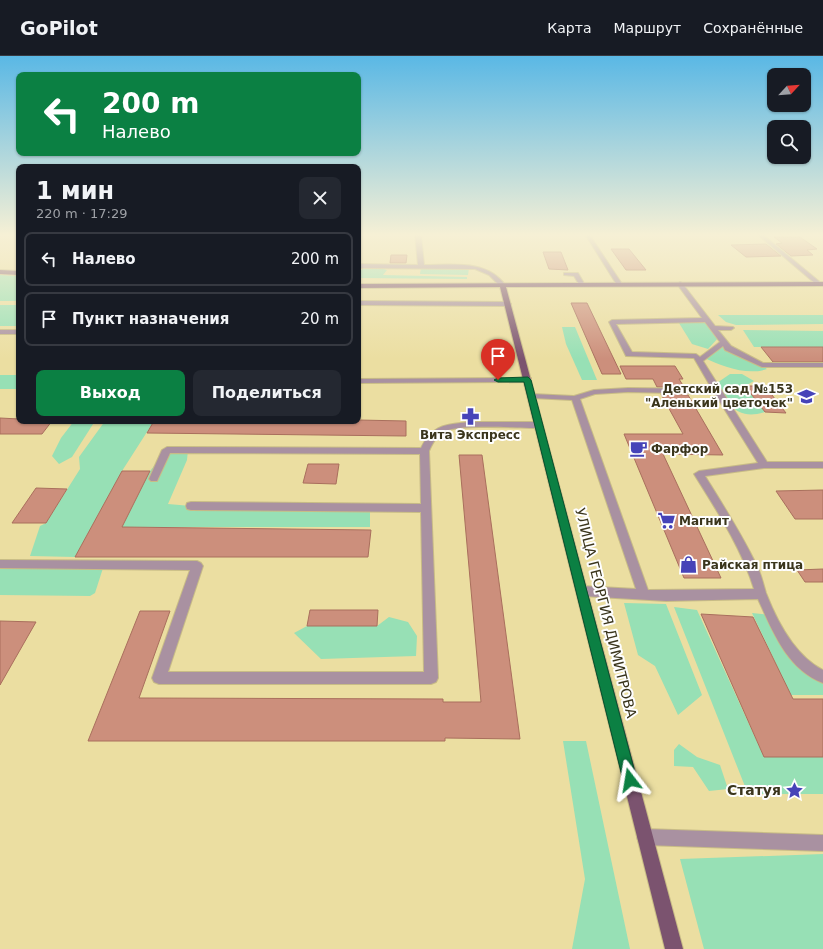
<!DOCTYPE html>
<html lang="ru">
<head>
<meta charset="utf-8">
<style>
	:root { --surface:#171b24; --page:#242831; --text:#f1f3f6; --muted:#9ea1a6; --line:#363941; --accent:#0b8043 }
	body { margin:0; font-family:"DejaVu Sans",sans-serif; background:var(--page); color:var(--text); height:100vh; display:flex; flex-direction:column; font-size:15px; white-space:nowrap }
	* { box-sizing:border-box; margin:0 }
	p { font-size:13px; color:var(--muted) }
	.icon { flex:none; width:22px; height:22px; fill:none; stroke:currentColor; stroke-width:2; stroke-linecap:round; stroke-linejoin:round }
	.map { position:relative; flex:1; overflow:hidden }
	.panel { position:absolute; left:16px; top:108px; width:345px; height:260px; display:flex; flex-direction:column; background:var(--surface); border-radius:8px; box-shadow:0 1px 3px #0004 }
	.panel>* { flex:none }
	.guide { position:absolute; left:16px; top:16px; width:345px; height:84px; border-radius:8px; box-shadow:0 1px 3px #0004; background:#0b8043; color:#fff; overflow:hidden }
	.needle { width:26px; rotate:64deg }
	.fabs { position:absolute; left:767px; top:12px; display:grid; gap:8px }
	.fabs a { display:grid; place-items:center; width:44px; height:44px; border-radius:8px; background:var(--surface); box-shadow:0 1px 3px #0004; font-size:20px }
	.pin { position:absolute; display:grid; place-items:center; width:34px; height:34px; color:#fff; margin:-41px -17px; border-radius:50% 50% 50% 0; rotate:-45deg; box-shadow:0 0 4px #0007 }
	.pin .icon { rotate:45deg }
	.me { position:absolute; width:44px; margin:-22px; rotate:346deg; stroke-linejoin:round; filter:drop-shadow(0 0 3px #0008) }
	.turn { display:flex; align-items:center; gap:14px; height:84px; padding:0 20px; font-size:18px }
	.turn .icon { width:52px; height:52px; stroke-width:2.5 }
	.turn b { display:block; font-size:28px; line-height:34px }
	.round { display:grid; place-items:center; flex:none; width:42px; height:42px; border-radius:8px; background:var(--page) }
	.headline { display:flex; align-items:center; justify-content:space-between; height:68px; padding:0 20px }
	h1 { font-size:24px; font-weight:700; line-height:30px }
	.action { display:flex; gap:8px; margin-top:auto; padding:8px 20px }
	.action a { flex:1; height:46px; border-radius:8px; background:var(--accent); color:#fff; font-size:16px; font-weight:700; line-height:46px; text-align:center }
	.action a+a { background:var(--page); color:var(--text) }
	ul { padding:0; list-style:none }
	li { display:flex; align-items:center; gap:12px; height:54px; margin:0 8px 6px; padding:0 12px; border:2px solid var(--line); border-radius:8px }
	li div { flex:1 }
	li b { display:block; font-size:15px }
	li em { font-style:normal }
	header { display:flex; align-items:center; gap:24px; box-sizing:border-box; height:56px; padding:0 20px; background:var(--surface); border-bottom:1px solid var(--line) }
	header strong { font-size:19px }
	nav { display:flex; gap:22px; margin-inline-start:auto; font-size:14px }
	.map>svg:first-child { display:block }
</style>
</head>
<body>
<header>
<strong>GoPilot</strong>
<nav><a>Карта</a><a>Маршрут</a><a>Сохранённые</a></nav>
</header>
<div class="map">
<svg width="823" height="893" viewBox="0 0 823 893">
	<rect width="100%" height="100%" fill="#ebdea1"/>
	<!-- green -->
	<g fill="#97e0b5">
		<path d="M362 212H380L387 214 383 219 467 221V223L358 222V218H371H358V214H362Z"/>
		<path d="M421 212H469L468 219 420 218Z"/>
		<path d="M0 219 19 220V245H0Z"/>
		<rect x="0" y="249" width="19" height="21"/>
		<path d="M718 259H823V268L736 269 726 266Z"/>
		<path d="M706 264 719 281 708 293 692 288 679 267 689 265Z"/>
		<path d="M562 271H575L597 324H582L566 288Z"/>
		<path d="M743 274 823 275V291H754Z"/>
		<path d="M724 286 767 313C746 320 723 310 704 302Z"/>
		<path d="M730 318H742L754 325 745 330 765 356C737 365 729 348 714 329Z"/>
		<rect x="0" y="319" width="19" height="14"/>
		<path d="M74 365H95L72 401 59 408 52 400 61 382Z"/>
		<path d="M105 365H154L122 415 75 501 30 500 40 470 46 467 80 413 79 401Z"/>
		<path d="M167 394H188L187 404 168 448 191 450 370 451V471H122L150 415Z"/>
		<path d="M0 509 103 512 95 537 90 540 0 539Z"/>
		<path d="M624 547 666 548 702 639 678 659 655 610 638 599Z"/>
		<path d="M674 551 697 554 764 701H823V738H748Z"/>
		<path d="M752 557 771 559 795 602 823 621V639H791Z"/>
		<path d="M389 561 408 566 417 580 416 600 321 603 294 577 307 570H377Z"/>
		<path d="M563 685H586L630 893H572L585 823Z"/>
		<path d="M679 688 697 701 720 709 728 733 709 735 693 711 674 710V694Z"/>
		<path d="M823 798V893H704L680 803Z"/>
	</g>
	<!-- building -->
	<g fill="#cc8f7c" stroke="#a96f5d">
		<path d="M774 181H800L817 193 807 194 813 199 791 200 776 188 782 187Z"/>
		<path d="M766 188 781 200 746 201 731 189Z"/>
		<path d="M611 193H629L646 214H626Z"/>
		<path d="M543 196H561L568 214 549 213Z"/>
		<path d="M391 199H407L406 207H390Z"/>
		<path d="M571 247H587L621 318H602Z"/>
		<path d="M761 291H823V306H773Z"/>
		<path d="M620 310H675L683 323H679L684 331H657L653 323H626Z"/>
		<path d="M745 330H765L786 357 765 356Z"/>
		<path d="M661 338 688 339 723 399 663 398 721 522H684L624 378H683Z"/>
		<path d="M0 362 19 363V365H52L42 378H0Z"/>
		<path d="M358 364 406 365V380L147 377 154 365Z"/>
		<path d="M459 399H482L520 683 445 682V685H88L140 555H170L139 642 443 643V646H481Z"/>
		<path d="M308 408H339L336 428 303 427Z"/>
		<path d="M122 415H150L122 471 371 474 368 501H75Z"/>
		<path d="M36 432 67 433 46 467H12Z"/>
		<path d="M823 434V463H795L776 435Z"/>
		<path d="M823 513V526H805L797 514Z"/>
		<path d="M310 554H378L377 570H307Z"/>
		<path d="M701 558 753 561 793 643H823V701H764Z"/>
		<path d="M0 565 36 566 0 629Z"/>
	</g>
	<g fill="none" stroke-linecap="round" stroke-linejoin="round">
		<defs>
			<g id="minor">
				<path d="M415 178H421L424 209C453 209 487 203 506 230L501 231 489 219 475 213 358 212V208L418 209Z"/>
				<path d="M585 178H589L622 228 621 229H617Z"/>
				<path d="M757 178H762L821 227V229H817Z"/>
				<path d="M564 217H578L585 229 580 230 574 220 564 219Z"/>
				<path d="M680 226 682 227 715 270 733 271 734 272 731 274H718L731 290 763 307H823V311H762L725 294 723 290 703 305 767 406H823V412H764L705 420C723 449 741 477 756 508 761 517 763 527 766 537 777 565 795 600 823 614V627C787 613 773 576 758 543L666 545 582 540 578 538 576 535 578 532 582 530 636 533 572 344 532 342 528 340 532 338 574 340 594 334 628 332 712 333 694 302 626 300 609 266 612 264 702 262 677 228ZM705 266 720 286 700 301 696 298 632 296 616 268ZM628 336 715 338 758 407 699 415 694 418C717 455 741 491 754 533L648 534 580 343 595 338Z"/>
				<path d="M358 245 508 246 511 248 508 250 358 249Z"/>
				<rect x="0" y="274" width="19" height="4"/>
				<path d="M528 322H531V326L358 327V323Z"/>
				<path d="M469 366H539L543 369 539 372C519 372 462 368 446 375 437 379 433 386 429 395L438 622 436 626 431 628H159L154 626 152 622 190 514 0 512V504L197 505 201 507 203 510 168 616H424L421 456 191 454 187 453 186 450 187 447 191 446 421 448 420 398 170 397 157 425H151L149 423 162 394 167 391 421 392C433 368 445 369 469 366Z"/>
				<path d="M645 773 823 779V795L645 789 639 787 637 781 639 775Z"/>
			</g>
			<g id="major">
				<path d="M0 214 19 215V219L0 218Z"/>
				<path d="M823 226V230L506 231 683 893H665L500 231 358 232V228Z"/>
			</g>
		</defs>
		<!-- minor casing -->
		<use href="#minor" stroke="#c8bc86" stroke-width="2"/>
		<!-- major casing -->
		<use href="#major" stroke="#c8bc86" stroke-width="2"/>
		<!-- minor -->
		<use href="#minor" fill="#a991a1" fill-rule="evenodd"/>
		<!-- major -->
		<use href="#major" fill="#7b536f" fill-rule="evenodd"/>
	</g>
	<!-- sky -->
	<linearGradient id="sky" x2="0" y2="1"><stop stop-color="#5ab8e5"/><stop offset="0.59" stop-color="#f6f0d5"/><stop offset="1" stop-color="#f6f0d5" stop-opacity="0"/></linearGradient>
	<rect width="823" height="303" fill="url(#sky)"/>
	<!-- route -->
	<path fill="#0b8043" stroke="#07532c" d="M528 321 531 324 637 724 635 729 630 731 625 729 623 724 524 326H498L494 324 498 322Z"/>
	<!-- icons -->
	<defs>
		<symbol id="school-bare" viewBox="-9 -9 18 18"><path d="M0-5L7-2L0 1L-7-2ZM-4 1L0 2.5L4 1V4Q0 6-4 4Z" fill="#4643b8" stroke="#fefefe" stroke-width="2.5" paint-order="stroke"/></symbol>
		<symbol id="pharmacy-bare" viewBox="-9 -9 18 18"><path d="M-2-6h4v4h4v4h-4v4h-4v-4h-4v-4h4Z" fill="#4643b8" stroke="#fefefe" stroke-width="2.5" paint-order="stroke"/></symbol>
		<symbol id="cafe-bare" viewBox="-9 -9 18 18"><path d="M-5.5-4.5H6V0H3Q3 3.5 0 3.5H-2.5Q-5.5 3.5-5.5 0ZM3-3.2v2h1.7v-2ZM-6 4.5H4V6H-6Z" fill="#4643b8" stroke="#fefefe" stroke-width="2.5" paint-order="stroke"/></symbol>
		<symbol id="supermarket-bare" viewBox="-9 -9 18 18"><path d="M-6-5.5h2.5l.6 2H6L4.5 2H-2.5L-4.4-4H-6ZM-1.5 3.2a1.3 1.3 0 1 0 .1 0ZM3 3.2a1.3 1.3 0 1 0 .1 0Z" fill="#4643b8" stroke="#fefefe" stroke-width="2.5" paint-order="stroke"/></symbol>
		<symbol id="shop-bare" viewBox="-9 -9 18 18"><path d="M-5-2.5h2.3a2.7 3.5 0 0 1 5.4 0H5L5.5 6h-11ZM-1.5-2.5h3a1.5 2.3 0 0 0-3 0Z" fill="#4643b8" stroke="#fefefe" stroke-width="2.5" paint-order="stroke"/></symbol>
		<symbol id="sight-bare" viewBox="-9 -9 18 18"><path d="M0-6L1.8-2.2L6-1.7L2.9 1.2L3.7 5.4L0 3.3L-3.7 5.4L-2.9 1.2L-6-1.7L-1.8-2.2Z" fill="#4643b8" stroke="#fefefe" stroke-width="2.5" paint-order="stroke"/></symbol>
	</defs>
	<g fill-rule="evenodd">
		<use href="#school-bare" x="794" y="328" width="25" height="25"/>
		<use href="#pharmacy-bare" x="458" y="348" width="25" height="25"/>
		<use href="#cafe-bare" x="626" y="380" width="25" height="25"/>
		<use href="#supermarket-bare" x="654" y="452" width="25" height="25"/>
		<use href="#shop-bare" x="676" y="496" width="25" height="25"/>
		<use href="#sight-bare" x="782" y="722" width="25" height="25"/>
	</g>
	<g text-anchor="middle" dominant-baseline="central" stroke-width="4" stroke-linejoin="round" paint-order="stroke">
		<!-- poi labels -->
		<g font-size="12" font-weight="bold" fill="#3a351c" stroke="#fefefe" text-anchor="start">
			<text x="793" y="333" text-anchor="end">Детский сад №153<tspan x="793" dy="14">"Аленький цветочек"</tspan></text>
			<text x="470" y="379" text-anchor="middle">Вита Экспресс</text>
			<text x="651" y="393">Фарфор</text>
			<text x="679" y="465">Магнит</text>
			<text x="702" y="509">Райская птица</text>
		</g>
		<!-- near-street labels -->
		<g font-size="14" fill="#3a351c" stroke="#fefefe">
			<text transform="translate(606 557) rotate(76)">УЛИЦА ГЕОРГИЯ ДИМИТРОВА</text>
		</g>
		<!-- near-poi labels -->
		<g font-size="14" font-weight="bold" fill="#3a351c" stroke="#fefefe" text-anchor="end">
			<text x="781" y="734">Статуя</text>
		</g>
	</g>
</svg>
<div class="fabs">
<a><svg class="needle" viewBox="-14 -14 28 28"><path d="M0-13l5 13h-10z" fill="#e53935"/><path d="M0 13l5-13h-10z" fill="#9ea1a6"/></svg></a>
<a><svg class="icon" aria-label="search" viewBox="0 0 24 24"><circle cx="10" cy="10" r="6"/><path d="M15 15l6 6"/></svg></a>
</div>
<div class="pin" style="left:498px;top:324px;background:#d93025"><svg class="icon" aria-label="arrive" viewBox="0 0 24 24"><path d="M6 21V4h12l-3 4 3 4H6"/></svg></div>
<svg class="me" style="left:630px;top:724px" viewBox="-20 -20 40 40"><path d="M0-17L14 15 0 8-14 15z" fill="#0b8043" stroke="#fff" stroke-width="4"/></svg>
<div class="guide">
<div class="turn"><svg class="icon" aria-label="left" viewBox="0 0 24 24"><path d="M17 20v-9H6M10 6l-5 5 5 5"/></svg><div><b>200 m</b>Налево</div></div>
</div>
<section class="panel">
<div class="headline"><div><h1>1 мин</h1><p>220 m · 17:29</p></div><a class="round"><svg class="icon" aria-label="close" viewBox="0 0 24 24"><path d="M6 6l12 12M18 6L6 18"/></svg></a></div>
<ul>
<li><svg class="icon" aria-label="left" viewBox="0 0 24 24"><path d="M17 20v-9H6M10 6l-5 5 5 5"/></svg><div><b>Налево</b></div><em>200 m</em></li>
<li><svg class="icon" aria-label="arrive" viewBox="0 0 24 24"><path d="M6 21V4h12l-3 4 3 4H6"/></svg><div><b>Пункт назначения</b></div><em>20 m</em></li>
</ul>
<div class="action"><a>Выход</a><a>Поделиться</a></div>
</section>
</div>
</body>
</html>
